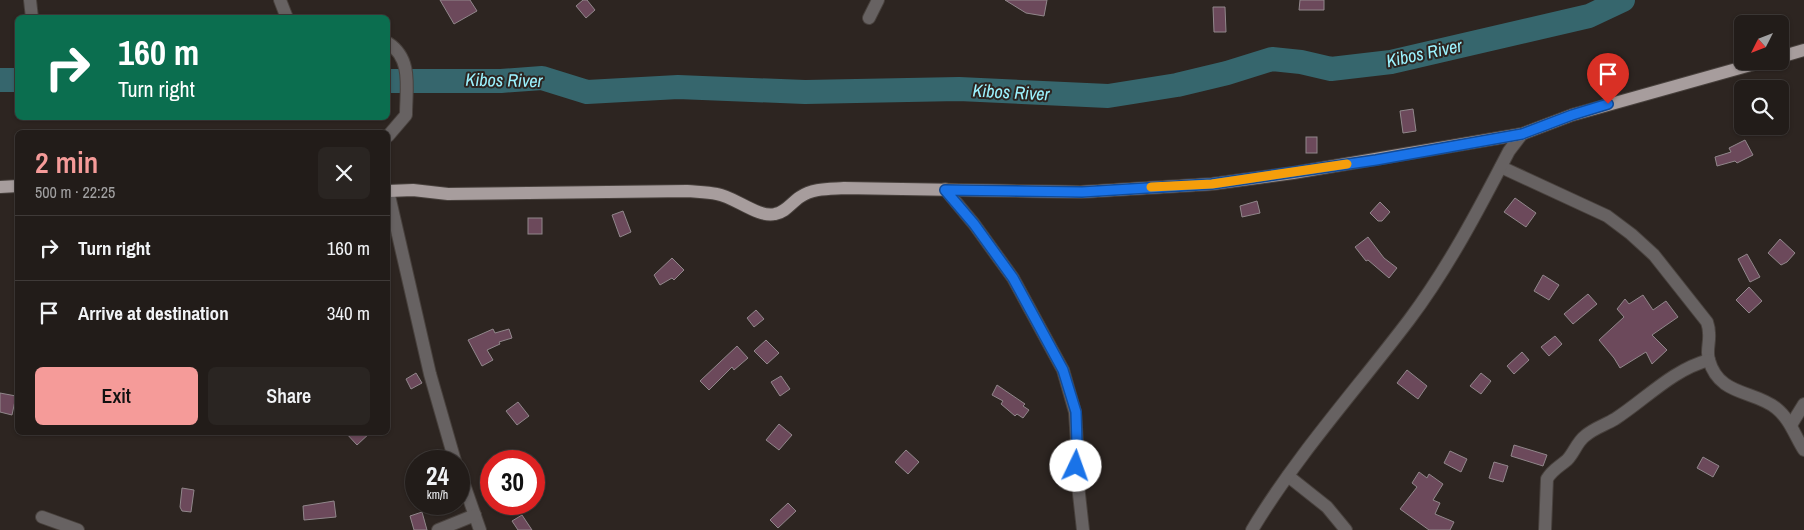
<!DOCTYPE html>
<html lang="en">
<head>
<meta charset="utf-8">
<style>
	:root { --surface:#221c19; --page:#2a2522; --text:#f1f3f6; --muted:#a2a1a2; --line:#3f3a38; --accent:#f59b99 }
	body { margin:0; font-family:"Archivo Narrow",sans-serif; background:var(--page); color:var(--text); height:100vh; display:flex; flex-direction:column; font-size:19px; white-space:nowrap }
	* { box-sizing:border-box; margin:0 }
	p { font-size:16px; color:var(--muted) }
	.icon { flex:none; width:28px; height:28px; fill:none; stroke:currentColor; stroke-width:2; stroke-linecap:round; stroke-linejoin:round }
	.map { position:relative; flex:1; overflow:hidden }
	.details { position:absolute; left:15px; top:130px; width:375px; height:305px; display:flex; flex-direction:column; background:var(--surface); border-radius:8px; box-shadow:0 1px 4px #0004,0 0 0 1px var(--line) }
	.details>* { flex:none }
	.hud { position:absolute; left:15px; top:15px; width:375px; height:105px; border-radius:8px; box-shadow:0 1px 4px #0004,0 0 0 1px var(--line); background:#0b6e4f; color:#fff; overflow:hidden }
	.needle { width:32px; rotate:228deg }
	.controls { position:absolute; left:1734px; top:15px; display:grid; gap:10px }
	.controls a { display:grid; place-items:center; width:55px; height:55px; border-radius:8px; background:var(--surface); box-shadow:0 1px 4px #0004,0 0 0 1px var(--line); font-size:25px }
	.speed { position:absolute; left:405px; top:450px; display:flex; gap:10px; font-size:25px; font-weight:700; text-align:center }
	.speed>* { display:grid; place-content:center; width:65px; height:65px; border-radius:50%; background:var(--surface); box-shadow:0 1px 4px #0004,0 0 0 1px var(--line); line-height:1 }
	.speed small { font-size:12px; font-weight:400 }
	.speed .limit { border:8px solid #d22; background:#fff; color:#111 }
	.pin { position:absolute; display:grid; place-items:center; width:42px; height:42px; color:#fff; margin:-51px -21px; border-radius:50% 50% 50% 0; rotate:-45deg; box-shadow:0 0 5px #0007 }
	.pin .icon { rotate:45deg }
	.me { position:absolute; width:55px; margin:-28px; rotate:3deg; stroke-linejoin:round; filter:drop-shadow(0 0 4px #0008) }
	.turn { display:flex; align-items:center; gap:18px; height:105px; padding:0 20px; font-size:22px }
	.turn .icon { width:65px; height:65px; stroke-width:2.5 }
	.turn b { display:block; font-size:35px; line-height:42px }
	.round { display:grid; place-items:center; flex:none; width:52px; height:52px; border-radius:8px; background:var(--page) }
	.head { display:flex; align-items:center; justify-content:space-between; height:85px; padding:0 20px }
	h1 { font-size:30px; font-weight:600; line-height:38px; color:var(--accent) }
	.cta { display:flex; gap:10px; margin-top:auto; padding:10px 20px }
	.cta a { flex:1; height:58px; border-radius:8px; background:var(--accent); color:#111; font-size:20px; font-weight:600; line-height:58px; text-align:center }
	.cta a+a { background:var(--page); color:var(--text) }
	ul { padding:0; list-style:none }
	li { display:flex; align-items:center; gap:15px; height:65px; padding:0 20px; border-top:1px solid var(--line) }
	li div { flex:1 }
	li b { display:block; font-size:19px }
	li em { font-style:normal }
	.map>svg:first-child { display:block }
</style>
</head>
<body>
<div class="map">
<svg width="1804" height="530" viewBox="0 0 1804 530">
	<rect width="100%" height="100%" fill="#2d2521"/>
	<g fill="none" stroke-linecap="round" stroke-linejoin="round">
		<!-- river -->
		<g stroke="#36666d" stroke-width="24">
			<path d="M0 80H18"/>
			<path d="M388 81H501L542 78 587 92 678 87 805 92 959 89 1108 96 1177 85 1227 73 1272 59 1301 62 1331 69 1391 62 1589 16 1623 0"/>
		</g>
	</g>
	<!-- building -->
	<g fill="#6c495b" stroke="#91878b">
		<path d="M440 0H470L477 11 454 24Z"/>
		<path d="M583 0H587L595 10 586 18 576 6Z"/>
		<path d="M1005 0H1047L1044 16 1026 13Z"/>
		<path d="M1300 0H1324V10H1299Z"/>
		<path d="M1213 7H1225L1226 32H1214Z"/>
		<path d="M1413 109 1416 131 1403 133 1400 111Z"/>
		<rect x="1306" y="137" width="11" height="16"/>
		<path d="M1745 140 1753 155 1737 163 1735 161 1717 166 1715 157 1731 152 1729 148Z"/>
		<path d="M1515 198 1536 213 1526 227 1504 212Z"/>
		<path d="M1257 201 1260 213 1242 217 1240 206Z"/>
		<path d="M1380 202 1390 212 1382 221H1378L1370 213Z"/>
		<path d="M623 211 631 232 620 237 612 215Z"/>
		<rect x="528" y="218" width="14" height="16"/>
		<path d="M1368 237 1384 258 1397 268 1389 278 1368 260 1366 261 1355 247Z"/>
		<path d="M1780 239 1795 253 1787 262 1781 265 1768 253Z"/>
		<path d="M1747 254 1760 277 1750 282 1738 259Z"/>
		<path d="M672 258 684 270 674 280 672 278 660 285 654 275Z"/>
		<path d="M1543 275 1559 285 1549 300 1534 291Z"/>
		<path d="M1749 287 1762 301 1749 313 1736 300Z"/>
		<path d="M1588 294 1597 304 1573 324 1564 314Z"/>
		<path d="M1643 295 1653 310 1666 301 1678 317 1652 335 1667 350 1652 364 1646 352 1620 368 1614 358 1599 340 1624 317 1617 309 1625 299 1629 304Z"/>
		<path d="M756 310 764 319 754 327 747 318Z"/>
		<path d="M493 329 495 333 509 329 512 338 499 342 500 344 487 350 493 360 482 366 468 340Z"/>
		<path d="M1555 336 1562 344 1549 356 1541 347Z"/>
		<path d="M766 340 779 353 767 364 754 351Z"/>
		<path d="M737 346 748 358 734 370 732 367 709 390 700 381Z"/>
		<path d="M1522 352 1529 360 1514 374 1507 366Z"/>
		<path d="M1407 370 1427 386 1418 399 1397 383Z"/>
		<path d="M416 373 422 383 411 389 406 379Z"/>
		<path d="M1481 373 1491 381 1481 394 1470 386Z"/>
		<path d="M781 376 790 389 780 396 771 382Z"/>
		<path d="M997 385 1025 404 1023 406 1029 410 1023 418 1017 414 1015 416 1001 404 1003 401 992 395Z"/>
		<path d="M0 393 16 396 12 415 0 412Z"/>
		<path d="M518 402 529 416 517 425 506 411Z"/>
		<path d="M779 424 792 435 779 450 766 440Z"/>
		<path d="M345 432H371L357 445Z"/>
		<path d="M1514 445 1547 455 1543 466 1511 456Z"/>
		<path d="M906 450 919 462 908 474 895 462Z"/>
		<path d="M1450 451 1467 459 1461 472 1444 463Z"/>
		<path d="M1703 457 1719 466 1713 477 1697 468Z"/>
		<path d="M1494 462 1508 466 1503 482 1489 478Z"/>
		<path d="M1419 472 1427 478 1429 474 1443 484 1433 500 1440 503 1435 514 1454 522 1450 530H1429L1400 509 1417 487 1412 483Z"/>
		<path d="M182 488 194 490 191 512 182 511 180 507Z"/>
		<path d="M334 501 336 517 304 520 303 506Z"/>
		<path d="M788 503 796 511 778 528 770 520Z"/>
		<path d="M422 512 427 530H414L410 516Z"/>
		<path d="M522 515 532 530H518L512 521Z"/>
	</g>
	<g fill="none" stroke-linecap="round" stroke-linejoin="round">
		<defs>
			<g id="minor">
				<path d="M30 0 32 18"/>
				<path d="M280 0 287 18"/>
				<path d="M869 18 878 0"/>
				<path d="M388 43C413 59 406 88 406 115L388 136"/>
				<path d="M1501 167 1607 216 1631 234 1654 255 1707 322C1708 325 1709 330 1709 333 1710 343 1706 351 1709 360 1719 396 1753 390 1776 408 1790 419 1795 436 1804 450"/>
				<path d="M945 189 974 224 1013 278 1063 370 1075 412 1077 443 1076 467 1083 530"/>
				<path d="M388 191 430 374 455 461"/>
				<path d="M1791 425 1804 404"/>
				<path d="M459 470 480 530"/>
				<path d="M1288 476 1327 507 1346 530"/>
				<path d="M42 517 78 530"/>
				<path d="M438 530 475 515"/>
				<path d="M1252 530C1297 455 1356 390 1409 320 1448 268 1479 209 1509 151L1522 134"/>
				<path d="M1545 530 1547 479C1552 470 1559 467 1567 460 1574 453 1577 442 1585 436 1594 428 1605 425 1615 419 1646 399 1672 370 1709 360"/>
			</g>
			<g id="major">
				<path d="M1780 57 1804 50"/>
				<path d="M0 187 18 186"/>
				<path d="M388 191 413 190 448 194 687 191C697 192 707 192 717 194 735 197 758 218 775 214 786 212 791 203 800 197 813 188 829 189 844 188L1081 192 1212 184 1293 173 1522 134 1572 115 1765 61"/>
			</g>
		</defs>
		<!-- minor casing -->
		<use href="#minor" stroke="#48413d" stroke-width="14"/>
		<!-- major casing -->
		<use href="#major" stroke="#48413d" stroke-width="14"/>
		<!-- minor -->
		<use href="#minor" stroke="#676262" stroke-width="12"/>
		<!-- major -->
		<use href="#major" stroke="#a79d9d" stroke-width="12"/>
	</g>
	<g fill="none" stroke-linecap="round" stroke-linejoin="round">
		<defs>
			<path id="route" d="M1076 466 1077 443 1076 412 1063 370 1013 278 974 224 945 190 1082 192 1212 184 1376 160 1522 134 1572 115 1608 104"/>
		</defs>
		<!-- route casing -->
		<use href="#route" stroke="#114b97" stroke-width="12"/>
		<!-- route -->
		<use href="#route" stroke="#1a73e8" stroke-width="9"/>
		<!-- slow -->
		<path stroke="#f59e0b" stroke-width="9" d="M1151 187 1212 184 1347 164"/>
	</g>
	<g text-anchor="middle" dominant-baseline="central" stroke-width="4" stroke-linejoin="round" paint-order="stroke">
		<!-- water labels -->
		<g font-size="18" font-style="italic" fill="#9cf2fe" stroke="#2d2521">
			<text transform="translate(1424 53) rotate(-12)">Kibos River</text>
			<text transform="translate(504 80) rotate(1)">Kibos River</text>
			<text transform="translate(1011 92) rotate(3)">Kibos River</text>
		</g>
	</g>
</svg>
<div class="controls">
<a><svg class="needle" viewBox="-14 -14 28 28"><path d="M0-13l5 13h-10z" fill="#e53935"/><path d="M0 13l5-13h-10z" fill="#a2a1a2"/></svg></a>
<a><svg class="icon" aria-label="search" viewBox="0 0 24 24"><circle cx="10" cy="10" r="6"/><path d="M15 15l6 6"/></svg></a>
</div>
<div class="speed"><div>24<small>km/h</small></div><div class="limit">30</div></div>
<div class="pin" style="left:1608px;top:104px;background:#d93025"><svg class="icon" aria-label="arrive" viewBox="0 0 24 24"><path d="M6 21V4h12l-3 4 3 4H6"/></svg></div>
<svg class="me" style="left:1076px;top:466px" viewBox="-20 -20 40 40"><circle r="19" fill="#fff"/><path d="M0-13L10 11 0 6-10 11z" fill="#1a73e8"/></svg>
<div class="hud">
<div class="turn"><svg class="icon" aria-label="right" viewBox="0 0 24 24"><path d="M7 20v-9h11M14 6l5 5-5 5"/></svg><div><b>160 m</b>Turn right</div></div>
</div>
<section class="details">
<div class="head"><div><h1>2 min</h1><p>500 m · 22:25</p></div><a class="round"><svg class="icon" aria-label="close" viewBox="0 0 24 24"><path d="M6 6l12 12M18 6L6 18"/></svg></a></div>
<ul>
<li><svg class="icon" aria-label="right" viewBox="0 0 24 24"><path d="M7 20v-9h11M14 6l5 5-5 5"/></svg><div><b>Turn right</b></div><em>160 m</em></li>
<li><svg class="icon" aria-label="arrive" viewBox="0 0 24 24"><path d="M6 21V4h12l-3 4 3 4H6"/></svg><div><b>Arrive at destination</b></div><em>340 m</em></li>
</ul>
<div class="cta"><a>Exit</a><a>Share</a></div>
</section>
</div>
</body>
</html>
